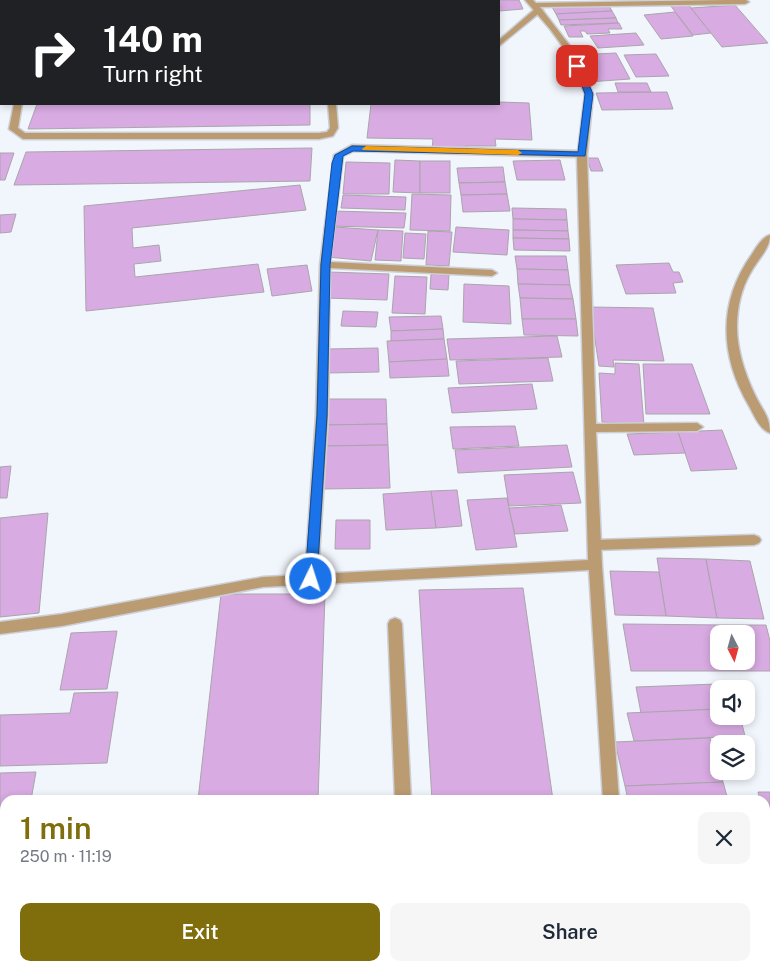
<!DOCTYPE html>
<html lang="en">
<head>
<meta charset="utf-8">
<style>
	:root { --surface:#fff; --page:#f6f6f7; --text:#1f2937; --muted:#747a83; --accent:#7f6e0b }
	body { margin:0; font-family:"Public Sans",sans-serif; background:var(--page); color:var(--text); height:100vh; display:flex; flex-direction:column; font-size:19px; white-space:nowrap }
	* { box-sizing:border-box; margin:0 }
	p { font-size:16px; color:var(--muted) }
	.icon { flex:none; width:28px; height:28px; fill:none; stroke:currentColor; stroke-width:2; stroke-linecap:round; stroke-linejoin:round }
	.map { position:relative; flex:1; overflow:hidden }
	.side { position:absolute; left:0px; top:795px; width:770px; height:176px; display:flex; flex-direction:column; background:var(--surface); border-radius:15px 15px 0 0; box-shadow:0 2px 8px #0003 }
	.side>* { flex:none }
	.hud { position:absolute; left:0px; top:0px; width:500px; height:105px; box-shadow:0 2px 8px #0003; background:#202124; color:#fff; overflow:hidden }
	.needle { width:32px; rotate:174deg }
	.controls { position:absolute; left:710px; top:625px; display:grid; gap:10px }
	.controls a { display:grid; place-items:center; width:45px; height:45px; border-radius:10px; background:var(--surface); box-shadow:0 2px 8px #0003; font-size:25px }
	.pin { position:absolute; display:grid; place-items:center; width:42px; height:42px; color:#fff; margin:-21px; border-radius:10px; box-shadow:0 2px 8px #0006 }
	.me { position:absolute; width:55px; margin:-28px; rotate:4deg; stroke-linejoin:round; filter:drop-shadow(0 0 4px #0008) }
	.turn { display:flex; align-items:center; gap:18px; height:105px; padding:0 20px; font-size:22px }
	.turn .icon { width:65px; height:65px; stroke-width:2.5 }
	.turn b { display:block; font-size:35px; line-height:42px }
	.round { display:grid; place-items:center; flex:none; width:52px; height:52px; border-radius:10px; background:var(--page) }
	.overview { display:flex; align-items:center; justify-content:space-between; height:85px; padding:0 20px }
	h1 { font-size:30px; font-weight:600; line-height:38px; color:var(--accent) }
	.cta { display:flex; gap:10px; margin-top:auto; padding:10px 20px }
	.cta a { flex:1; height:58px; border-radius:10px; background:var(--accent); color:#fff; font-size:20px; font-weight:600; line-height:58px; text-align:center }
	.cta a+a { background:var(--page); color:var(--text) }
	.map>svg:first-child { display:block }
</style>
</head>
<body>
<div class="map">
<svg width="770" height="971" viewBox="0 0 770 971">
	<rect width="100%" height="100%" fill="#f1f5fc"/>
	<!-- building -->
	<g fill="#d8abe2" stroke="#aaa5ab">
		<path d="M38 0H177L37 1Z"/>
		<path d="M477 0H519L523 9 499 11V1Z"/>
		<path d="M687 3 711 33 693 35 670 5Z"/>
		<path d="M608 4 612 11 556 14 552 7Z"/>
		<path d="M735 5 768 43 722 47 691 8Z"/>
		<path d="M612 11 616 18 559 20 556 14Z"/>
		<path d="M675 12 693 36 661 39 644 15Z"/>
		<path d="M616 18 618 23 561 25 559 20Z"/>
		<path d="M619 23 622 29H608L610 33 587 34 585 31H580L583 37H569L564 26Z"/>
		<path d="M636 33 644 45 598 48 590 36Z"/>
		<path d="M616 53 630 79 588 82 576 55Z"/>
		<path d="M656 54 669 76 636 77 624 55Z"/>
		<path d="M615 83H647L651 92H618Z"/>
		<path d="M667 92 673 109 602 110 596 93Z"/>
		<path d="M499 102 529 103 532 140 495 139 496 146H466V150L432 149 433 139 367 138 371 104Z"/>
		<path d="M37 104H310V125L28 129Z"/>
		<path d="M312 148 310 181 14 185 26 152Z"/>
		<path d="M0 153H14L5 180H0Z"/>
		<path d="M587 158H598L603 171H591Z"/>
		<path d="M395 160 420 161V193L393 192Z"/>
		<path d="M560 160 565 180H517L513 161Z"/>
		<rect x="420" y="161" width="30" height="32"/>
		<path d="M346 162 390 163 389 194H343Z"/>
		<path d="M503 167 505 182 459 183 457 168Z"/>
		<path d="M505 182 507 194 461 195 459 183Z"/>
		<path d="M300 185 306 210 132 228 133 248 159 245 161 261 134 264 135 277 258 264 264 292 86 311 84 206Z"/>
		<path d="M412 194 451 195 450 231 410 230Z"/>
		<path d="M507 194 510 211 463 212 461 195Z"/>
		<path d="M343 195 406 197 405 210 341 208Z"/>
		<path d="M512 208 566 209 567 220 513 219Z"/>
		<path d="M333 211 406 213 404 228 330 226Z"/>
		<path d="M16 214 11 232 0 233V215Z"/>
		<path d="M513 219 567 220 568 231 513 230Z"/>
		<path d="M335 227 378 230 371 261 327 257Z"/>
		<path d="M456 227 509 230 507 255 453 252Z"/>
		<path d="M378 230 403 231 401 261 375 260Z"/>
		<path d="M513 230 568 231 569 239 513 238Z"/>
		<path d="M428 231 452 232 449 266 426 265Z"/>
		<path d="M405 233 426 234 424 259 403 258Z"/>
		<path d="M513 238 569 239 570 251 514 250Z"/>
		<path d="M515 256H566L568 270 517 269Z"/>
		<path d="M669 263 673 272H679L683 282 673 283 676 293 626 294 616 265Z"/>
		<path d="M307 265 312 291 272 296 267 269Z"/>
		<path d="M517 269 568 270 570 285 518 284Z"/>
		<path d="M329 272 389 274 387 300 325 298Z"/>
		<path d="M431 274 449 275 448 290 430 289Z"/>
		<path d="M395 276 427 277 425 314 392 313Z"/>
		<path d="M464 284 509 286 511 324 463 322Z"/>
		<path d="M518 284 570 285 573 299 520 298Z"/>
		<path d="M520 298 573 299 576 319H522Z"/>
		<path d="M590 307 653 308 664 361 613 360 614 367 599 366Z"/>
		<path d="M343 311 378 312 376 327 341 326Z"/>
		<path d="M441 316 443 329 391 331 389 317Z"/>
		<path d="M522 319H576L578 336 524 335Z"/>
		<path d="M443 329 444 339 391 341V331Z"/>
		<path d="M557 336 562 357 450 360 447 339Z"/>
		<path d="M444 339 447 359 389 362 387 341Z"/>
		<path d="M378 348 379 372 328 373 327 349Z"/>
		<path d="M548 358 553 381 459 384 456 361Z"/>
		<path d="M447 359 449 376 390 378 389 362Z"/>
		<path d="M615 363 639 364 644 425 602 422 599 373 615 374Z"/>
		<path d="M643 364H692L710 414H646Z"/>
		<path d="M532 384 537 409 452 413 448 388Z"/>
		<path d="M324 399H386L387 424 324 425Z"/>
		<path d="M387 424 388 445 323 446 324 425Z"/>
		<path d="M515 426 519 446 453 449 450 427Z"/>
		<path d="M722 430 737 469 691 471 678 432Z"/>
		<path d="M678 432 685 453 634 455 627 434Z"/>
		<path d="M388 445 390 488 323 489V446Z"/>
		<path d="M567 445 572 467 458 473 455 450Z"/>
		<path d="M11 466 7 498H0V467Z"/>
		<path d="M573 472 581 503 509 506 504 475Z"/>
		<path d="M457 490 462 526 436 528 431 491Z"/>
		<path d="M431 491 436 528 386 530 383 494Z"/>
		<path d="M507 498 517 547 476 550 467 500Z"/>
		<path d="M561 505 568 531 515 534 509 508Z"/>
		<path d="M48 513 39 613 0 617V518Z"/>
		<path d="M336 520H370V549H335Z"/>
		<path d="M657 558 706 559 717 618 666 616Z"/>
		<path d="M706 559 750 561 764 619 717 618Z"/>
		<path d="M610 571 659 572 666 616 615 615Z"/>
		<path d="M523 588 553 800H432L419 590Z"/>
		<path d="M221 594H325L318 800H198Z"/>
		<path d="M623 624 724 625 726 634H719V661H732L734 671H631Z"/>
		<path d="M724 625H766L770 641V671H734L732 661H746V634H726Z"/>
		<path d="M117 631 107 689 60 690 71 633Z"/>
		<path d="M717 684 719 709 641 713 636 687Z"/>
		<path d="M118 692 107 763 0 766V715L70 713 74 693Z"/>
		<path d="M719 709V716H740L745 736 634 741 627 713Z"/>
		<path d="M710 738 723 782 625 786 615 742Z"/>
		<path d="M36 772 31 800H5V885H0V773Z"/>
		<path d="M723 782 728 800H628L625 786Z"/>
		<path d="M758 792H770V835L765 817V800H760Z"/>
		<path d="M89 796 88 800H31V798Z"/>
		<path d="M179 966H312V971H178Z"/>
		<rect x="421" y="966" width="126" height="5"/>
	</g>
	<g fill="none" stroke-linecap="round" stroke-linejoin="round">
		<defs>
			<g id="lane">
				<path d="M536 8 543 10 499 46V40Z"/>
				<rect x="0" y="50" width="1" height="4"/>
				<path d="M14 104H22L18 128 25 133H319L327 132 330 128 328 104H336L338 128 333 136 319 139H23L9 129Z"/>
				<path d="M754 535 759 537 761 540 759 543 754 545 595 550 590 548 588 545 590 542 595 540Z"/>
			</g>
			<g id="street">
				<path d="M525 0H533L536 3 726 0H746L749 2 745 4 540 7 574 51 593 94 587 154 596 424 697 423 703 427 697 431 596 432 602 565 619 800H603L589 570 263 587 62 626 0 634V622L62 614 263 577 305 575 316 416 320 265 334 155 352 145 578 151 585 94 566 51 550 29ZM354 151 577 157 588 560 318 574 328 416 330 268 492 276 497 273 492 270 330 262 343 156Z"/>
				<path d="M770 235C770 249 758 259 751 272 741 289 737 308 737 327 737 350 745 374 755 395 762 410 770 416 770 433 760 430 754 415 749 406 720 356 717 303 752 254 756 248 762 237 770 235Z"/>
				<path d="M395 618 400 620 402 624 411 800H395L388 624 390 620Z"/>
				<path d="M765 951 770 953V971L759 966H765Z"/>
				<rect x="399" y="966" width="18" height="5"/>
			</g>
		</defs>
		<!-- lane casing -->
		<use href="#lane" stroke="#cccfd5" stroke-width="3"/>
		<!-- street casing -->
		<use href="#street" stroke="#cccfd5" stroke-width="3"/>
		<!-- lane -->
		<use href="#lane" fill="#bb9b72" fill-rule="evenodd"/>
		<!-- street -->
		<use href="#street" fill="#bb9b72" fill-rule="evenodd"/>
	</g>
	<!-- route -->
	<path fill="#1a73e8" stroke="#114b97" d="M574 64 581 66 593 94 585 156 353 151 343 156 330 265 327 416 317 579 311 584 307 583 305 579 317 416 321 265 332 163 335 155 352 146 578 152 585 94Z"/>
	<!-- slow -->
	<path fill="#f59e0b" d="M366 146 518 150 522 153 518 155 363 150 362 149Z"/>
</svg>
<div class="controls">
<a><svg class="needle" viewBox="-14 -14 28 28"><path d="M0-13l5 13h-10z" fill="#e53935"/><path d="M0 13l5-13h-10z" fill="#747a83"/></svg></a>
<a><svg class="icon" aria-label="sound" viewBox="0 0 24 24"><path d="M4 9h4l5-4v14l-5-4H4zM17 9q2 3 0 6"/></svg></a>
<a><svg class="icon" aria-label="layers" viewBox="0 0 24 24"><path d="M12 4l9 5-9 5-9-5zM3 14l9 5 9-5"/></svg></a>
</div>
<div class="pin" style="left:577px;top:66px;background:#d93025"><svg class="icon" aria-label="arrive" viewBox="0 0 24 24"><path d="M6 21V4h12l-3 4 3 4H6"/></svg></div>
<svg class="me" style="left:311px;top:579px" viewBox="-20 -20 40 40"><circle r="17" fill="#1a73e8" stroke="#fff" stroke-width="3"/><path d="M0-11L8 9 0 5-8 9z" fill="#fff"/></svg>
<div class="hud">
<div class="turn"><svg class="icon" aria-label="right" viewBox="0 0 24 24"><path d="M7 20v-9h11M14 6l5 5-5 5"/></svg><div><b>140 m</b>Turn right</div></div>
</div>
<section class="side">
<div class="overview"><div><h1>1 min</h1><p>250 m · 11:19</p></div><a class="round"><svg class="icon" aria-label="close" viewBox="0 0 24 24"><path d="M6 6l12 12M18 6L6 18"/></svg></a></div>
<div class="cta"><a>Exit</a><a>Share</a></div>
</section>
</div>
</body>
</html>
